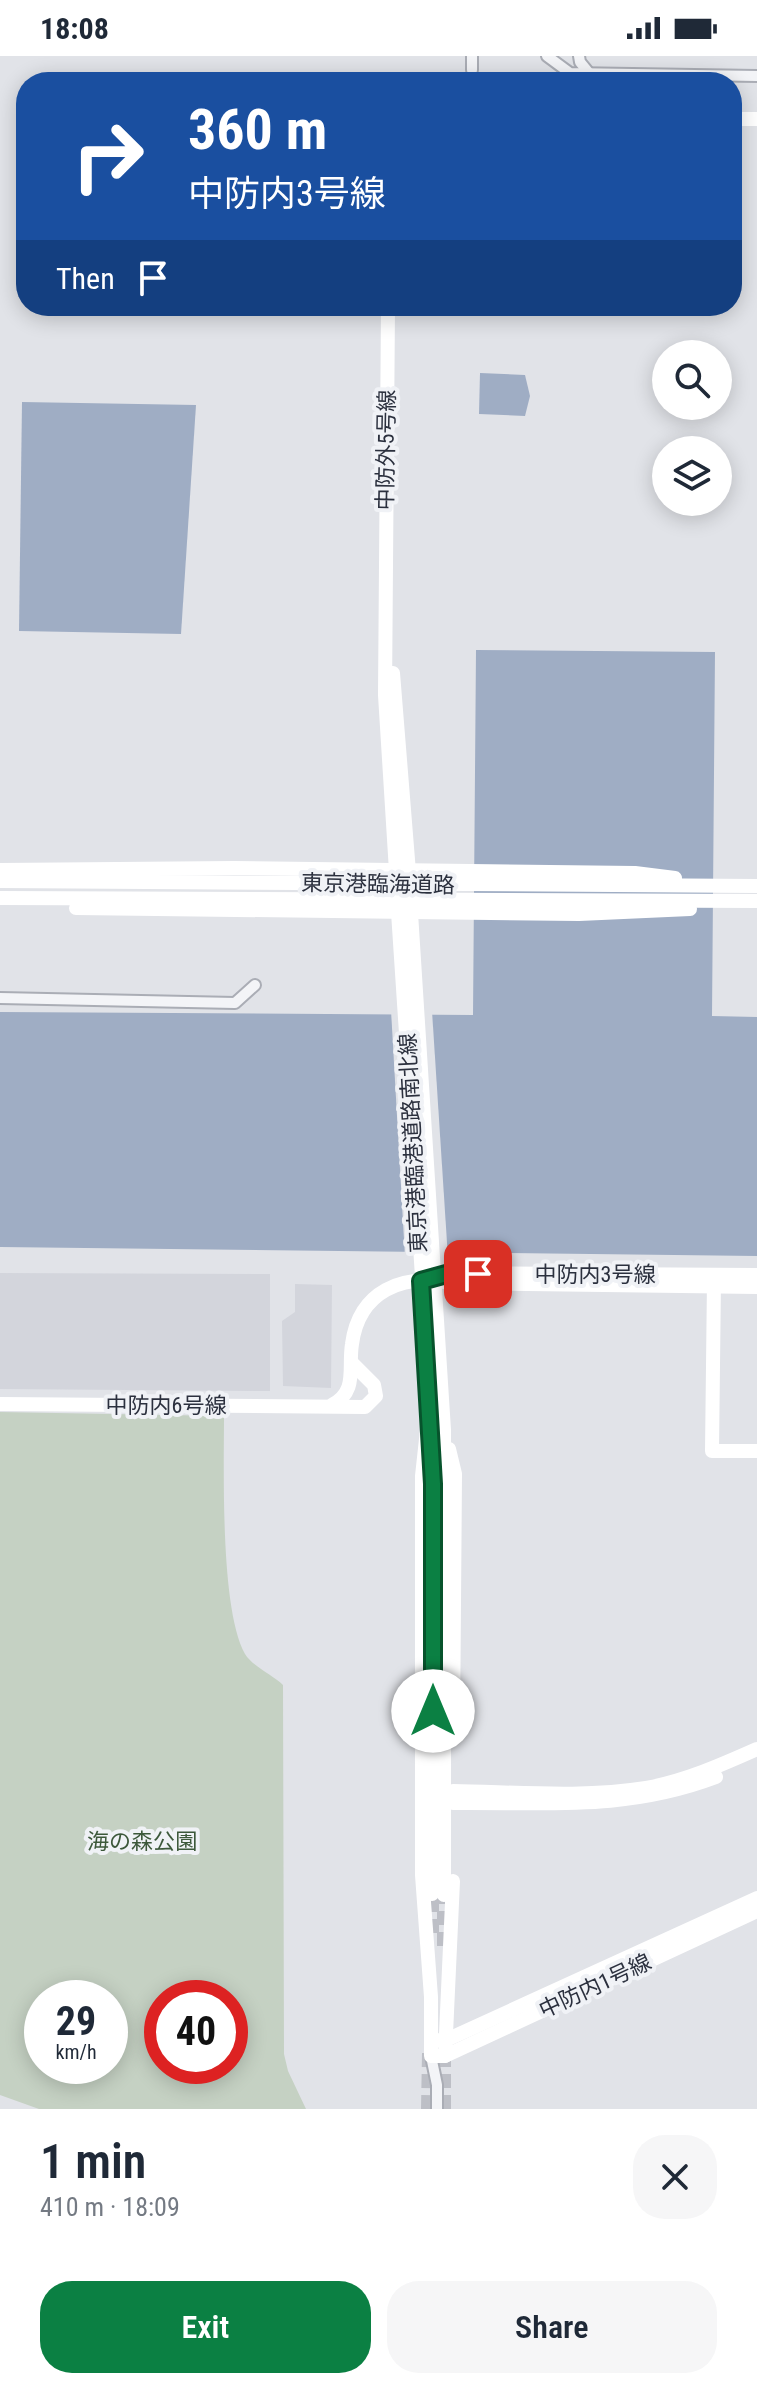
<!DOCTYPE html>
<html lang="en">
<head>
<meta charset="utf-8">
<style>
	:root { --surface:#fff; --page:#f6f6f7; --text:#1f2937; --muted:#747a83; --accent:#0b8043 }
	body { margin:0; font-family:"Roboto Condensed","Noto Sans JP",sans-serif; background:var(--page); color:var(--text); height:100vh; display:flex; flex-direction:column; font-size:30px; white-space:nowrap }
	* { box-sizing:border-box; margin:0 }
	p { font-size:26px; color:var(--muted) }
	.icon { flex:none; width:44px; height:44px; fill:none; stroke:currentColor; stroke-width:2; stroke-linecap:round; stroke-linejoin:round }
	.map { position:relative; height:2053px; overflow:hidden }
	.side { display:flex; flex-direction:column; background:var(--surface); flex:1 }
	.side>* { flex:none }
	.banner { position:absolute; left:16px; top:16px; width:726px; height:244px; border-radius:32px; box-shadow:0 4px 20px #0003; background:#1a4fa0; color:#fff; overflow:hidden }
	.fabs { position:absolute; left:652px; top:284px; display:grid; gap:16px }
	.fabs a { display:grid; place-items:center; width:80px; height:80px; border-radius:50%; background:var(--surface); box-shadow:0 4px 20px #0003; font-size:40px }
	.speed { position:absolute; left:24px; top:1924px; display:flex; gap:16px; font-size:40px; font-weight:700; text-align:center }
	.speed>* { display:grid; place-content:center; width:104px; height:104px; border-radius:50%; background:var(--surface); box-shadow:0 4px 20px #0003; line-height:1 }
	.speed small { font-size:20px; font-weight:400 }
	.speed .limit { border:12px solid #d22; background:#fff; color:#111 }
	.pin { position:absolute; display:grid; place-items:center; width:68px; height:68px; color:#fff; margin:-34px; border-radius:16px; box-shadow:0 4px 12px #0006 }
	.me { position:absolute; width:88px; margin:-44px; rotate:0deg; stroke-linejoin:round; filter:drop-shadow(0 0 6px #0008) }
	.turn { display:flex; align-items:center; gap:28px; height:168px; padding:0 40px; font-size:36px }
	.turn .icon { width:104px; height:104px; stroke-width:2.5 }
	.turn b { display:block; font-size:56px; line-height:68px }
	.then { display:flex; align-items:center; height:76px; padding:0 40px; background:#0003; gap:16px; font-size:30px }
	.round { display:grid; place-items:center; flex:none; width:84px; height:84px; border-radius:32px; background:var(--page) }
	.headline { display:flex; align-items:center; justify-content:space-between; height:136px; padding:0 40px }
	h1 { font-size:48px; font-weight:600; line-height:60px }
	.button { display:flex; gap:16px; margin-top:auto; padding:16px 40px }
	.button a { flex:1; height:92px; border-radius:32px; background:var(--accent); color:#fff; font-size:32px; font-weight:600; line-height:92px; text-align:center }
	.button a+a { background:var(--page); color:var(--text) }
	.status { display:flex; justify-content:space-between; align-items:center; height:56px; padding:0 40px; background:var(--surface); direction:ltr }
	.status svg { height:22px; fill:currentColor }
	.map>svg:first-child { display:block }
</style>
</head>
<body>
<div class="status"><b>18:08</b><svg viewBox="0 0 49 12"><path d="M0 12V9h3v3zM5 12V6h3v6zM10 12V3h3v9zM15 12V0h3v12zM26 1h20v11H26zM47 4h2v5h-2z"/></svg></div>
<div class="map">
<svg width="757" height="2053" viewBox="0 0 757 2053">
	<rect width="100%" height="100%" fill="#e1e3e8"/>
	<!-- built -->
	<g fill="#d3d5dc">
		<path d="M0 1217 270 1218V1335L0 1333Z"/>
		<path d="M295 1228 332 1229 331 1332 283 1330 282 1265 295 1256Z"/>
	</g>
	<!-- green -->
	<path fill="#c5d1c3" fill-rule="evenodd" d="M0 1356 224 1360C224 1414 220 1553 245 1598 252 1610 273 1619 283 1629L284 1998 288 2015 306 2053H39L0 2039ZM42 1942H110V2010H42ZM162 1942H230V2010H162Z"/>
	<!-- water -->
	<g fill="#9fadc4">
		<path d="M480 317 525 319 530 340 525 360 479 358Z"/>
		<path d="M22 346 196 349 181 578 19 575Z"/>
		<path d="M476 594 715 596 712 960 757 961V1200L0 1191V956L473 959Z"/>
	</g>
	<!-- pier -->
	<path fill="#e1e3e8" d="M391 954 432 955 448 1202 405 1201Z"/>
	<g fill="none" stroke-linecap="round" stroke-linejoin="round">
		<!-- secondary-tunnel -->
		<g stroke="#bdbfc6" stroke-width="14" stroke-dasharray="14 7" stroke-linecap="butt">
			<path d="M432 1877V1838"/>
			<path d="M444 1890V1839"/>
			<path d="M428 2053 429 1997"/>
			<path d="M444 2053V1991"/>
		</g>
		<defs>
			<g id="street">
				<path d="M547 0 570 17 757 20"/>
				<path d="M579 0 580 6 589 17"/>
				<path d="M472 14V0"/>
				<path d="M0 942 235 947 255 929"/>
				<path d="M431 2000 437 2029V2053"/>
			</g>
		</defs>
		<!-- street casing -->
		<use href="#street" stroke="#aaadb5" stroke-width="14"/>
		<!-- street -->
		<use href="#street" stroke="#f3f4f7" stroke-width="10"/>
		<!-- secondary -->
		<g stroke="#fff" stroke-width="14">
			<path d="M732 63H757"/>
			<path d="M388 250 385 639 396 815"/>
			<path d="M393 617 409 816"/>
			<path d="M0 814 234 812 635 817 675 822"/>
			<path d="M0 825 757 830"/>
			<path d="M0 842 757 845"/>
			<path d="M76 852 579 858 690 853"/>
			<path d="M398 856 424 1251 428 1383"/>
			<path d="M411 857 444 1374V1839"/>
			<path d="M434 1224 450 1217 757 1219"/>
			<path d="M714 1224 712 1395H757"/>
			<path d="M0 1348 365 1351 376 1340 374 1329 352 1307"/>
			<path d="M332 1349C358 1335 348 1313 352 1288 359 1235 403 1217 450 1227L757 1231"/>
			<path d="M427 1374 422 1420V1819L431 1941V2000H445L757 1855"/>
			<path d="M449 1393 455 1418 453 1676"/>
			<path d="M430 1403 432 1838"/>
			<path d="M453 1735C516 1736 583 1742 646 1732 685 1725 721 1709 757 1693"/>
			<path d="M453 1747C547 1746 626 1755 716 1721"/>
			<path d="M436 1984 444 1985 757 1842"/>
			<path d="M445 2000 453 1825"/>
		</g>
		<!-- secondary-bridge -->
		<g stroke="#fff" stroke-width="14">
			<path d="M396 815 398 856"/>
			<path d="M409 816 411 857"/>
		</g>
	</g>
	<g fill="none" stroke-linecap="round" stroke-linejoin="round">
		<defs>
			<path id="route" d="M433 1655V1428L421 1225 450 1217 478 1218"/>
		</defs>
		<!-- route casing -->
		<use href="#route" stroke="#07532c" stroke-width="20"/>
		<!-- route -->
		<use href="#route" stroke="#0b8043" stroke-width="14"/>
	</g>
	<g text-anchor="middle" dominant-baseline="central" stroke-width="8" stroke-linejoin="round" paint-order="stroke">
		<!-- street labels -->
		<g font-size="22" fill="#2b303e" stroke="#f0f2f6">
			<text transform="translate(386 394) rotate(-89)">中防外5号線</text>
			<text transform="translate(378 828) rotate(1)">東京港臨海道路</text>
			<text transform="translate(413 1087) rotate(-93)">東京港臨港道路南北線</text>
			<text x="595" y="1218">中防内3号線</text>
			<text x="166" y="1349">中防内6号線</text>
			<text transform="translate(595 1930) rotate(-25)">中防内1号線</text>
		</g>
		<!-- park labels -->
		<g font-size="22" fill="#3c583a" stroke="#f0f2f6">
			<text x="142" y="1785">海の森公園</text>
		</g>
	</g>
</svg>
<div class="fabs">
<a><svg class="icon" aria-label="search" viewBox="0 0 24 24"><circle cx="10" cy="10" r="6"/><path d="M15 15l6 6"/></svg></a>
<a><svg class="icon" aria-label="layers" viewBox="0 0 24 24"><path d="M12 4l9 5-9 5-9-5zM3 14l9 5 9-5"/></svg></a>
</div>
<div class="speed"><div>29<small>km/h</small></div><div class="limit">40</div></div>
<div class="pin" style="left:478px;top:1218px;background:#d93025"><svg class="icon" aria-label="arrive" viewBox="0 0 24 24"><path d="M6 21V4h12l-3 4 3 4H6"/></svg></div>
<svg class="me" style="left:433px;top:1655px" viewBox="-20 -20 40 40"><circle r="19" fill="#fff"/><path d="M0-13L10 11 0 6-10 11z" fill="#0b8043"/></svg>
<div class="banner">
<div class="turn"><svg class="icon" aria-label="right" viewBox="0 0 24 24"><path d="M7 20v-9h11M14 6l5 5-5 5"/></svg><div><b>360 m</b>中防内3号線</div></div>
<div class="then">Then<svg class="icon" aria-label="arrive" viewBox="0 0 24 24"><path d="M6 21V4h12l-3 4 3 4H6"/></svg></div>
</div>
</div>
<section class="side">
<div class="headline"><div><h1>1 min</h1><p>410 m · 18:09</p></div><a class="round"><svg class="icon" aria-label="close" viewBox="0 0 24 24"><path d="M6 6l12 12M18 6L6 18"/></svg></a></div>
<div class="button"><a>Exit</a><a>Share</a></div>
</section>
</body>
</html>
